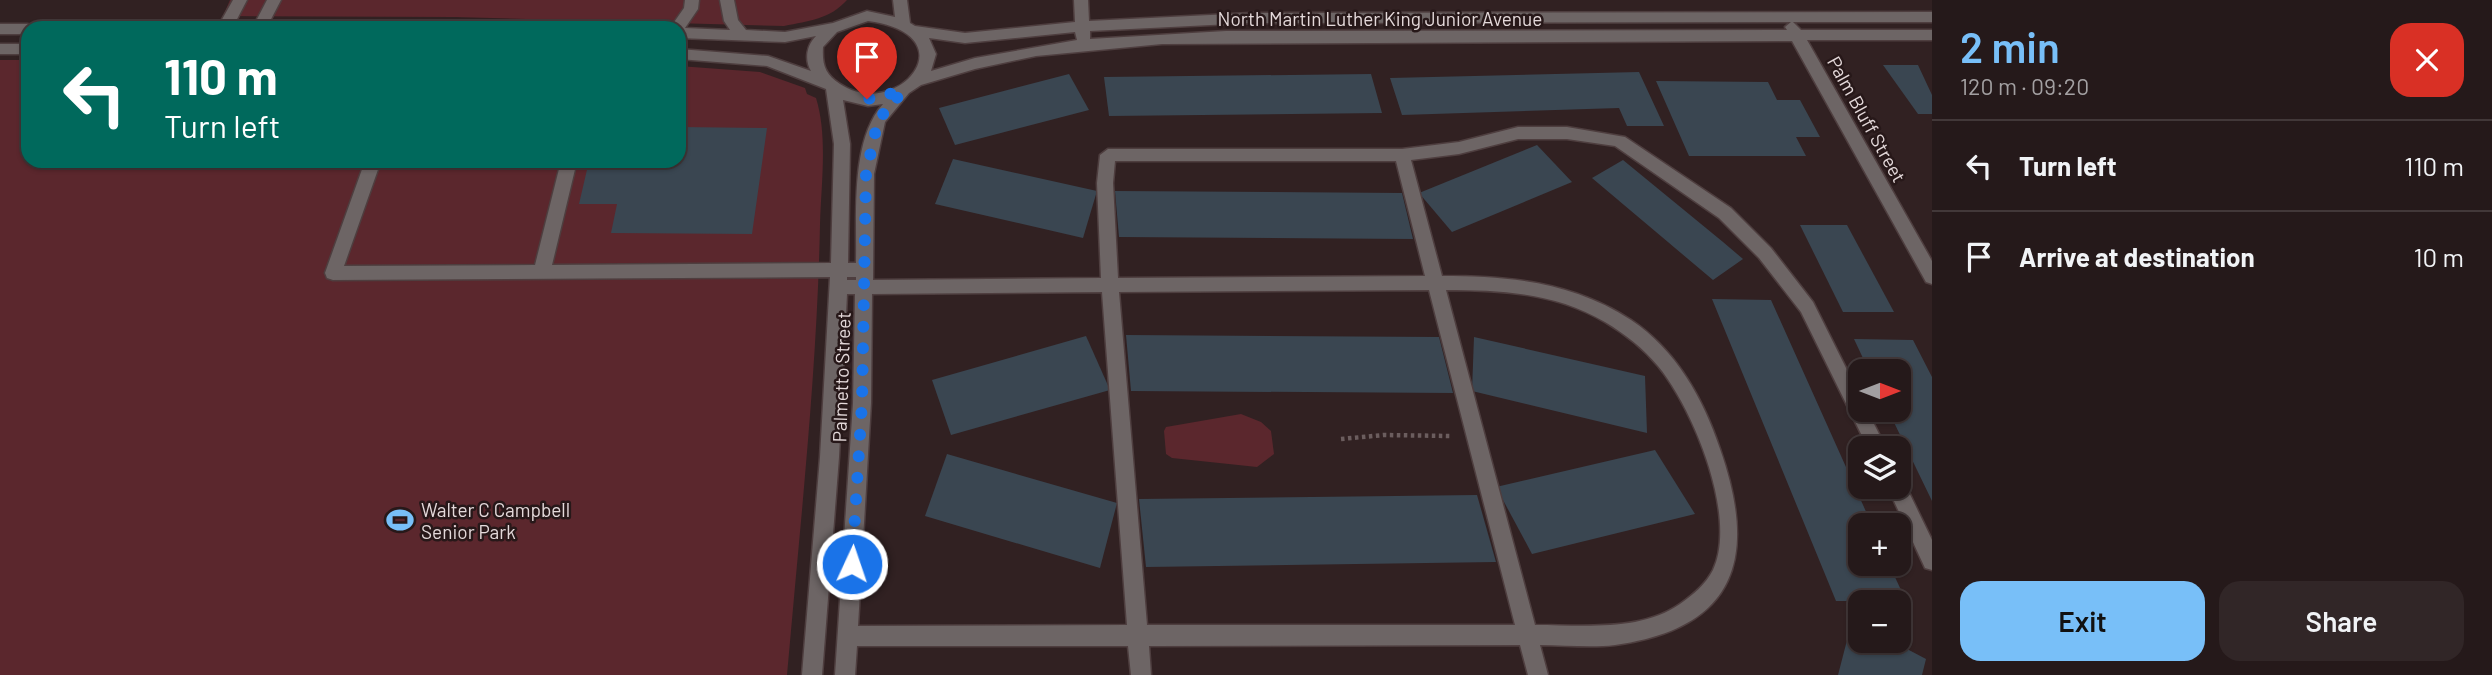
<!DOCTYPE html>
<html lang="en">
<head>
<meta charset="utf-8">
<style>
	:root { --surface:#25191a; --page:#312627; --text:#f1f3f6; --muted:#a3a0a2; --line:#423839; --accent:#78bff8 }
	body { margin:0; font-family:Barlow,sans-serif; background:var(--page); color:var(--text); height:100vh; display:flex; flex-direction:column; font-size:26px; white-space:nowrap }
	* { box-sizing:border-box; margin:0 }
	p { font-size:23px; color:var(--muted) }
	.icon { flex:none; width:38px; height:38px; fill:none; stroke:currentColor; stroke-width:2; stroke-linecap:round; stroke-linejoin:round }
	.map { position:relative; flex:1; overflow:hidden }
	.side { display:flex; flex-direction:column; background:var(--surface); width:560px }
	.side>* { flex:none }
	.hud { position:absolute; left:21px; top:21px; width:665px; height:147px; border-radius:21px; box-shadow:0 2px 5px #0004,0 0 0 2px var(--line); background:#00695c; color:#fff; overflow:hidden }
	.needle { width:46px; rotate:90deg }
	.controls { position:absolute; left:1848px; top:359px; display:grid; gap:14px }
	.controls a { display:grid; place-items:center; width:63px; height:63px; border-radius:14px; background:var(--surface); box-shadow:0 2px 5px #0004,0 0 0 2px var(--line); font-size:35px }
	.pin { position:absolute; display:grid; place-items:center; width:60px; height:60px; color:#fff; margin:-72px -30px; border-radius:50% 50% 50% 0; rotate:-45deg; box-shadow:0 0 7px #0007 }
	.pin .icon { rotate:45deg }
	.me { position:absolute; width:77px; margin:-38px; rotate:3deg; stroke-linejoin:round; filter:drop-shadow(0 0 5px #0008) }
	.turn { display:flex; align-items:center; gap:24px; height:147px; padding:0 28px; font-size:32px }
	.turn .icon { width:91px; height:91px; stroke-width:2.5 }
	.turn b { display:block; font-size:49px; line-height:60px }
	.round { display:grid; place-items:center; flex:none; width:74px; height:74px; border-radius:21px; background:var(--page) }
	.headline { display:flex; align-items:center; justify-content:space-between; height:119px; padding:0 28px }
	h1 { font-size:42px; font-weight:600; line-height:52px; color:var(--accent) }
	.cta { display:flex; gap:14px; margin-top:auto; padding:14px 28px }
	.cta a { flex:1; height:80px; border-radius:21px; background:var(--accent); color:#111; font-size:28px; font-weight:600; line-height:80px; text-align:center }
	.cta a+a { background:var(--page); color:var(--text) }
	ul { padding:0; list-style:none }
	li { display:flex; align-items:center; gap:21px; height:91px; padding:0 28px; border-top:2px solid var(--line) }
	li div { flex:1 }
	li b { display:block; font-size:26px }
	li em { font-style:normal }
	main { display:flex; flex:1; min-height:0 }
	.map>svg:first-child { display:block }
</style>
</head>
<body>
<main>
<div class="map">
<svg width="1932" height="675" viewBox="0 0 1932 675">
	<rect width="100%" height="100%" fill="#312122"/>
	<!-- green -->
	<g fill="#5b272d">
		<path d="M230 0H847C830 19 809 21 784 26L455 17 223 16Z"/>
		<path d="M0 60H28V161H679V66L760 72 805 88 807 94 816 98C828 136 821 185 820 225 817 375 800 525 787 675H0Z"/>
		<path d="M1241 414 1261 422 1271 431 1274 454 1257 467 1172 458 1166 454 1164 431 1166 427Z"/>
	</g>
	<!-- building -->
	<g fill="#3a4651">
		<path d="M1883 65H1918L1932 95V114H1918Z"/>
		<path d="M1639 72 1664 126H1627L1619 108 1402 115 1390 78Z"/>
		<path d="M1069 74 1089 110 955 145 939 108Z"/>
		<path d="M1371 74 1382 113 1109 116 1104 77Z"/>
		<path d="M1656 81 1768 82 1777 100H1800L1820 137H1796L1806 156H1689Z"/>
		<path d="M679 127 767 128 752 234 611 233 617 204H579L589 161H679Z"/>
		<path d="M1537 145 1572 182 1452 232 1419 193Z"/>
		<path d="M953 159 1097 191 1083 238 935 204Z"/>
		<path d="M1623 160 1723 242 1743 259 1713 280 1592 178Z"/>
		<path d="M1115 191 1402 193 1413 239 1119 237Z"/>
		<path d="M1800 225H1847L1894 312H1843Z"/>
		<path d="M1712 299 1771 300 1872 525H1860V564H1889L1906 601H1836Z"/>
		<path d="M1126 335 1439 337 1453 393 1131 391Z"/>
		<path d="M1086 336 1110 390 951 435 932 380Z"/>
		<path d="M1474 337 1645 376 1647 433 1472 391Z"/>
		<path d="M1854 339 1913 340 1932 377V501L1888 410H1899V371H1869Z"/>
		<path d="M1655 450 1695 514 1532 554 1496 487Z"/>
		<path d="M947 454 1117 503 1100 568 925 516Z"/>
		<path d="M1477 495 1496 562 1146 567 1139 499Z"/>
		<path d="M1852 621 1860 625V640H1890L1926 659 1922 675H1838Z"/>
	</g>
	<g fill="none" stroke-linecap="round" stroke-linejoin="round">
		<defs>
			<g id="minor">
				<path d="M233 0H247L235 23H255L267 0H281L269 23H459L466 28H75L82 23H220Z"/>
				<path d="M685 0H699L698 9 685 28 730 30 724 21 720 0H734L738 20 746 30 785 32 833 23 867 11 895 17 893 0H907L910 23 915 26 965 33 1075 22 1074 0H1088L1089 21 1251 13 1932 12V22H1793L1801 30H1932V40H1807L1932 261V284L1926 282 1792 41 1162 44 1036 56 975 69 921 85 909 93 885 122 874 174 873 280 1101 278 1097 183 1100 155 1108 149H1402L1459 142 1518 127H1567L1625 137 1731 208 1771 248 1813 302 1860 396V410H1867L1886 448H1868L1801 312 1759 258 1719 218 1615 146 1567 139H1518L1459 154 1411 160 1442 276C1509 276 1573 282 1631 320 1676 350 1703 398 1720 449 1757 555 1739 628 1615 645 1591 648 1565 645 1540 645L1548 675H1528L1520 645 1149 646 1151 675H1131L1128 646H857L855 675H835L853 403 855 294H847L839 457 822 675H802L820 457 830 277 333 280 327 278 325 273 365 161H381L344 266 535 265 561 161H577L552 265 831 263 834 144 826 89 767 66 679 59V49L768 56 811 71C804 59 807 45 816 36L785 42 679 38V28H670L684 8ZM868 21C971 35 897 122 840 84 825 74 822 65 823 47L837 32ZM1791 22 1785 27 1787 30 1226 31 1090 39V31L1251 23ZM1075 32 1077 40 975 58 931 71 936 54 929 38 965 43ZM843 100 868 106 883 104C850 141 857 215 856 263H848L850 144ZM1115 161H1396L1425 276 1118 278 1113 183ZM847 277H856V280H847ZM1429 290 1515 625H1147L1119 292ZM1446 290C1502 290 1556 293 1605 322 1625 334 1643 348 1658 366 1693 408 1738 517 1713 570 1706 584 1693 595 1680 604 1640 632 1582 625 1535 625ZM1102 292 1127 625 858 626 871 403 872 294Z"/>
				<path d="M0 24H28L35 28H28V34H0Z"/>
				<rect x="0" y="44" width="28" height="10"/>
				<path d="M1899 478 1903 480 1932 540V570L1925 568 1887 486H1899Z"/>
			</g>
		</defs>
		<!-- minor casing -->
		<use href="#minor" stroke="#4e3e3f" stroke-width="3"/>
		<!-- path -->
		<path stroke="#6b5d5e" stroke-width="4.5" stroke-dasharray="3.5 3.5" stroke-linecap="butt" d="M1341 439 1384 435 1450 436"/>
		<!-- minor -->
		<use href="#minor" fill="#6d6565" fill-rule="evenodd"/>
	</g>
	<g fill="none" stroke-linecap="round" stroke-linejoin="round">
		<!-- route -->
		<path stroke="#1a73e8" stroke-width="12" stroke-dasharray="0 21.6" d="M852 564 862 403 866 174 878 120 903 91 867 99"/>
	</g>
	<!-- icons -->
	<defs>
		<symbol id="stadium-bare" viewBox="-9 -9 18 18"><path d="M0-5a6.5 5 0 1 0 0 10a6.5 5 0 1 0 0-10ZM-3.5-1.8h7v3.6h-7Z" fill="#78bff8" stroke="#271819" stroke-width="2.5" paint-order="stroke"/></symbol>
	</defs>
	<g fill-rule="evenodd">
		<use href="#stadium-bare" x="381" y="501" width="38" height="38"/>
	</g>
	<g text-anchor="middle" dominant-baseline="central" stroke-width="5" stroke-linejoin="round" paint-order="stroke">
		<!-- street labels -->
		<g font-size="19" fill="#e4d9da" stroke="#271819">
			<text x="1380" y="18">North Martin Luther King Junior Avenue</text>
			<text transform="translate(1867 119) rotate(61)">Palm Bluff Street</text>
			<text transform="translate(841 377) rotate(-88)">Palmetto Street</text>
		</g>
		<!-- poi labels -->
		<g font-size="19" fill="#e4d9da" stroke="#271819" text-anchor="start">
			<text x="421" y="509">Walter C Campbell<tspan x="421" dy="22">Senior Park</tspan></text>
		</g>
	</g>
</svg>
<div class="controls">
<a><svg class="needle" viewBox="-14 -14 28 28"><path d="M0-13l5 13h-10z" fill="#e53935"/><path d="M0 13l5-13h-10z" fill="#a3a0a2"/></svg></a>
<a><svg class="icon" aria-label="layers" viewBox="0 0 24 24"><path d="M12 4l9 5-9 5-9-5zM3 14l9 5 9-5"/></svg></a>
<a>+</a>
<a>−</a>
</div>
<div class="pin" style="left:867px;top:99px;background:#d93025"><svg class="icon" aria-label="arrive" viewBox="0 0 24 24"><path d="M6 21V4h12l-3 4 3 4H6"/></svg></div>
<svg class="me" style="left:852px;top:564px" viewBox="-20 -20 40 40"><circle r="17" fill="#1a73e8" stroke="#fff" stroke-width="3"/><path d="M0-11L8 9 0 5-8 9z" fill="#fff"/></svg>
<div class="hud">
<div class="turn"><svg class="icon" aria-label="left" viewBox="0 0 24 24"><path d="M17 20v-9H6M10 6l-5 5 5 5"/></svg><div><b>110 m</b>Turn left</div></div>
</div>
</div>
<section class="side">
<div class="headline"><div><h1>2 min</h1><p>120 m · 09:20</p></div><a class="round" style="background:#d93025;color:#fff"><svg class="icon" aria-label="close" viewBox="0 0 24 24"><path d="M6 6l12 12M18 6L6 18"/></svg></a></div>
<ul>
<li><svg class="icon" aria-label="left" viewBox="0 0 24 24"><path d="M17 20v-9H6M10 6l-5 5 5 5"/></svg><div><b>Turn left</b></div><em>110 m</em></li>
<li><svg class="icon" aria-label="arrive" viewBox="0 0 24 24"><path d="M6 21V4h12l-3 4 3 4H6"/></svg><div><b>Arrive at destination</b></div><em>10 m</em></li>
</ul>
<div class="cta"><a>Exit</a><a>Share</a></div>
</section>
</main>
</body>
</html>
